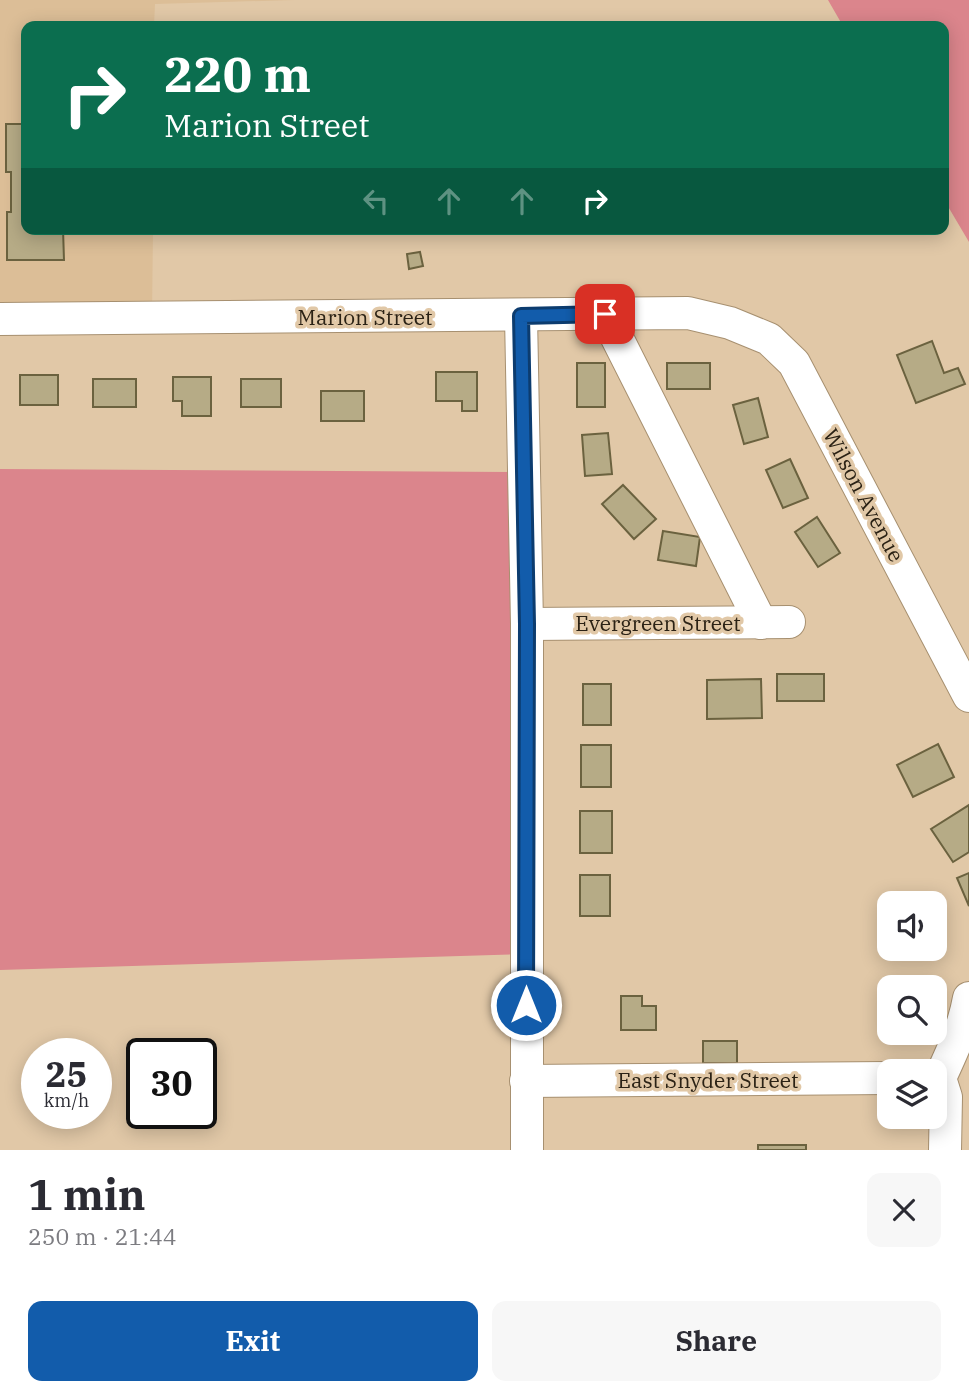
<!DOCTYPE html>
<html lang="en">
<head>
<meta charset="utf-8">
<style>
	:root { --surface:#fff; --page:#f7f7f7; --text:#2b2b33; --muted:#7c7c81; --accent:#125cab }
	body { margin:0; font-family:"IBM Plex Serif",serif; background:var(--page); color:var(--text); height:100vh; display:flex; flex-direction:column; font-size:26px; white-space:nowrap }
	* { box-sizing:border-box; margin:0 }
	p { font-size:23px; color:var(--muted) }
	.icon { flex:none; width:38px; height:38px; fill:none; stroke:currentColor; stroke-width:2; stroke-linecap:round; stroke-linejoin:round }
	.map { position:relative; height:1150px; overflow:hidden }
	.details { display:flex; flex-direction:column; background:var(--surface); flex:1 }
	.details>* { flex:none }
	.banner { position:absolute; left:21px; top:21px; width:928px; height:214px; border-radius:14px; box-shadow:0 4px 18px #0003; background:#0b6e4f; color:#fff; overflow:hidden }
	.buttons { position:absolute; left:877px; top:891px; display:grid; gap:14px }
	.buttons a { display:grid; place-items:center; width:70px; height:70px; border-radius:14px; background:var(--surface); box-shadow:0 4px 18px #0003; font-size:35px }
	.speed { position:absolute; left:21px; top:1038px; display:flex; gap:14px; font-size:35px; font-weight:700; text-align:center }
	.speed>* { display:grid; place-content:center; width:91px; height:91px; border-radius:50%; background:var(--surface); box-shadow:0 4px 18px #0003; line-height:1 }
	.speed small { font-size:18px; font-weight:400 }
	.speed .limit { border:4px solid #111; border-radius:10px; background:#fff; color:#111 }
	.pin { position:absolute; display:grid; place-items:center; width:60px; height:60px; color:#fff; margin:-30px; border-radius:14px; box-shadow:0 4px 10px #0006 }
	.me { position:absolute; width:77px; margin:-38px; rotate:0deg; stroke-linejoin:round; filter:drop-shadow(0 0 5px #0008) }
	.turn { display:flex; align-items:center; gap:24px; height:147px; padding:0 28px; font-size:32px }
	.turn .icon { width:91px; height:91px; stroke-width:2.5 }
	.turn b { display:block; font-size:49px; line-height:60px }
	.lanes { display:flex; align-items:center; height:66px; padding:0 28px; background:#0003; justify-content:center; gap:35px; direction:ltr }
	.lanes .off { opacity:.35 }
	.round { display:grid; place-items:center; flex:none; width:74px; height:74px; border-radius:14px; background:var(--page) }
	.overview { display:flex; align-items:center; justify-content:space-between; height:119px; padding:0 28px }
	h1 { font-size:42px; font-weight:700; line-height:52px }
	.primary-button { display:flex; gap:14px; margin-top:auto; padding:14px 28px }
	.primary-button a { flex:1; height:80px; border-radius:14px; background:var(--accent); color:#fff; font-size:28px; font-weight:700; line-height:80px; text-align:center }
	.primary-button a+a { background:var(--page); color:var(--text) }
	.map>svg:first-child { display:block }
</style>
</head>
<body>
<div class="map">
<svg width="969" height="1150" viewBox="0 0 969 1150">
	<rect width="100%" height="100%" fill="#e1c8a7"/>
	<!-- built -->
	<path fill="#dcbe97" d="M0 0H294L155 4 154 26H26V229H153L152 318 0 319Z"/>
	<!-- green -->
	<g fill="#db858c">
		<path d="M828 0H969V242L943 198V26H843Z"/>
		<path d="M0 469 524 472 526 954 0 970Z"/>
	</g>
	<!-- building -->
	<g fill="#b6ab86" stroke="#6b623f" stroke-width="2">
		<path d="M6 124H26V229H63L64 260H7V212H11V172H6Z"/>
		<path d="M420 252 423 266 409 269 407 254Z"/>
		<path d="M932 341 944 373 958 368 965 384 916 403 897 355Z"/>
		<rect x="577" y="363" width="28" height="44"/>
		<rect x="667" y="363" width="43" height="26"/>
		<path d="M436 372H477V411H462V401H436Z"/>
		<rect x="20" y="375" width="38" height="30"/>
		<path d="M173 377H211V416H182V401H173Z"/>
		<rect x="93" y="379" width="43" height="28"/>
		<rect x="241" y="379" width="40" height="28"/>
		<rect x="321" y="391" width="43" height="30"/>
		<path d="M758 398 768 437 744 444 733 405Z"/>
		<path d="M608 433 612 474 585 476 582 435Z"/>
		<path d="M790 459 808 498 783 508 766 470Z"/>
		<path d="M623 485 656 519 634 539 602 504Z"/>
		<path d="M817 517 840 553 818 567 795 532Z"/>
		<path d="M663 531 700 537 696 566 658 560Z"/>
		<rect x="777" y="674" width="47" height="27"/>
		<path d="M761 679 762 718 707 719V680Z"/>
		<rect x="583" y="684" width="28" height="41"/>
		<path d="M938 744 954 777 913 797 897 765Z"/>
		<rect x="581" y="745" width="30" height="42"/>
		<path d="M969 805V852L953 862 931 829Z"/>
		<rect x="580" y="811" width="32" height="42"/>
		<path d="M969 873V906L957 878Z"/>
		<rect x="580" y="875" width="30" height="41"/>
		<path d="M621 996H642V1006H656V1030H621Z"/>
		<rect x="703" y="1041" width="34" height="22"/>
		<rect x="758" y="1145" width="48" height="5"/>
	</g>
	<g fill="none" stroke-linecap="round" stroke-linejoin="round">
		<defs>
			<g id="minor">
				<path d="M605 314 761 623"/>
				<path d="M521 316 527 624V1150"/>
				<path d="M0 319 688 313 730 323 769 339 794 363 969 696"/>
				<path d="M527 624 789 622"/>
				<path d="M934 1078H940C952 1052 964 1027 969 998"/>
				<path d="M940 1078 946 1097 945 1150"/>
				<path d="M526 1081 889 1078"/>
			</g>
		</defs>
		<!-- minor casing -->
		<use href="#minor" stroke="#a79070" stroke-width="34"/>
		<!-- minor -->
		<use href="#minor" stroke="#fff" stroke-width="32"/>
	</g>
	<g fill="none" stroke-linecap="round" stroke-linejoin="round">
		<defs>
			<path id="route" d="M526 1005 527 624 521 316 605 314"/>
		</defs>
		<!-- route casing -->
		<use href="#route" stroke="#0c3c6f" stroke-width="18"/>
		<!-- route -->
		<use href="#route" stroke="#125cab" stroke-width="12"/>
	</g>
	<g text-anchor="middle" dominant-baseline="central" stroke-width="7" stroke-linejoin="round" paint-order="stroke">
		<!-- street labels -->
		<g font-size="21" fill="#2b2215" stroke="#e1c8a7">
			<text x="365" y="317">Marion Street</text>
			<text transform="translate(864 495) rotate(62)">Wilson Avenue</text>
			<text x="658" y="623">Evergreen Street</text>
			<text x="708" y="1080">East Snyder Street</text>
		</g>
	</g>
</svg>
<div class="buttons">
<a><svg class="icon" aria-label="sound" viewBox="0 0 24 24"><path d="M4 9h4l5-4v14l-5-4H4zM17 9q2 3 0 6"/></svg></a>
<a><svg class="icon" aria-label="search" viewBox="0 0 24 24"><circle cx="10" cy="10" r="6"/><path d="M15 15l6 6"/></svg></a>
<a><svg class="icon" aria-label="layers" viewBox="0 0 24 24"><path d="M12 4l9 5-9 5-9-5zM3 14l9 5 9-5"/></svg></a>
</div>
<div class="speed"><div>25<small>km/h</small></div><div class="limit">30</div></div>
<div class="pin" style="left:605px;top:314px;background:#d93025"><svg class="icon" aria-label="arrive" viewBox="0 0 24 24"><path d="M6 21V4h12l-3 4 3 4H6"/></svg></div>
<svg class="me" style="left:526px;top:1005px" viewBox="-20 -20 40 40"><circle r="17" fill="#125cab" stroke="#fff" stroke-width="3"/><path d="M0-11L8 9 0 5-8 9z" fill="#fff"/></svg>
<div class="banner">
<div class="turn"><svg class="icon" aria-label="right" viewBox="0 0 24 24"><path d="M7 20v-9h11M14 6l5 5-5 5"/></svg><div><b>220 m</b>Marion Street</div></div>
<div class="lanes"><svg class="icon off" aria-label="left" viewBox="0 0 24 24"><path d="M17 20v-9H6M10 6l-5 5 5 5"/></svg><svg class="icon off" aria-label="ahead" viewBox="0 0 24 24"><path d="M12 20V5M6 11l6-6 6 6"/></svg><svg class="icon off" aria-label="ahead" viewBox="0 0 24 24"><path d="M12 20V5M6 11l6-6 6 6"/></svg><svg class="icon" aria-label="right" viewBox="0 0 24 24"><path d="M7 20v-9h11M14 6l5 5-5 5"/></svg></div>
</div>
</div>
<section class="details">
<div class="overview"><div><h1>1 min</h1><p>250 m · 21:44</p></div><a class="round"><svg class="icon" aria-label="close" viewBox="0 0 24 24"><path d="M6 6l12 12M18 6L6 18"/></svg></a></div>
<div class="primary-button"><a>Exit</a><a>Share</a></div>
</section>
</body>
</html>
